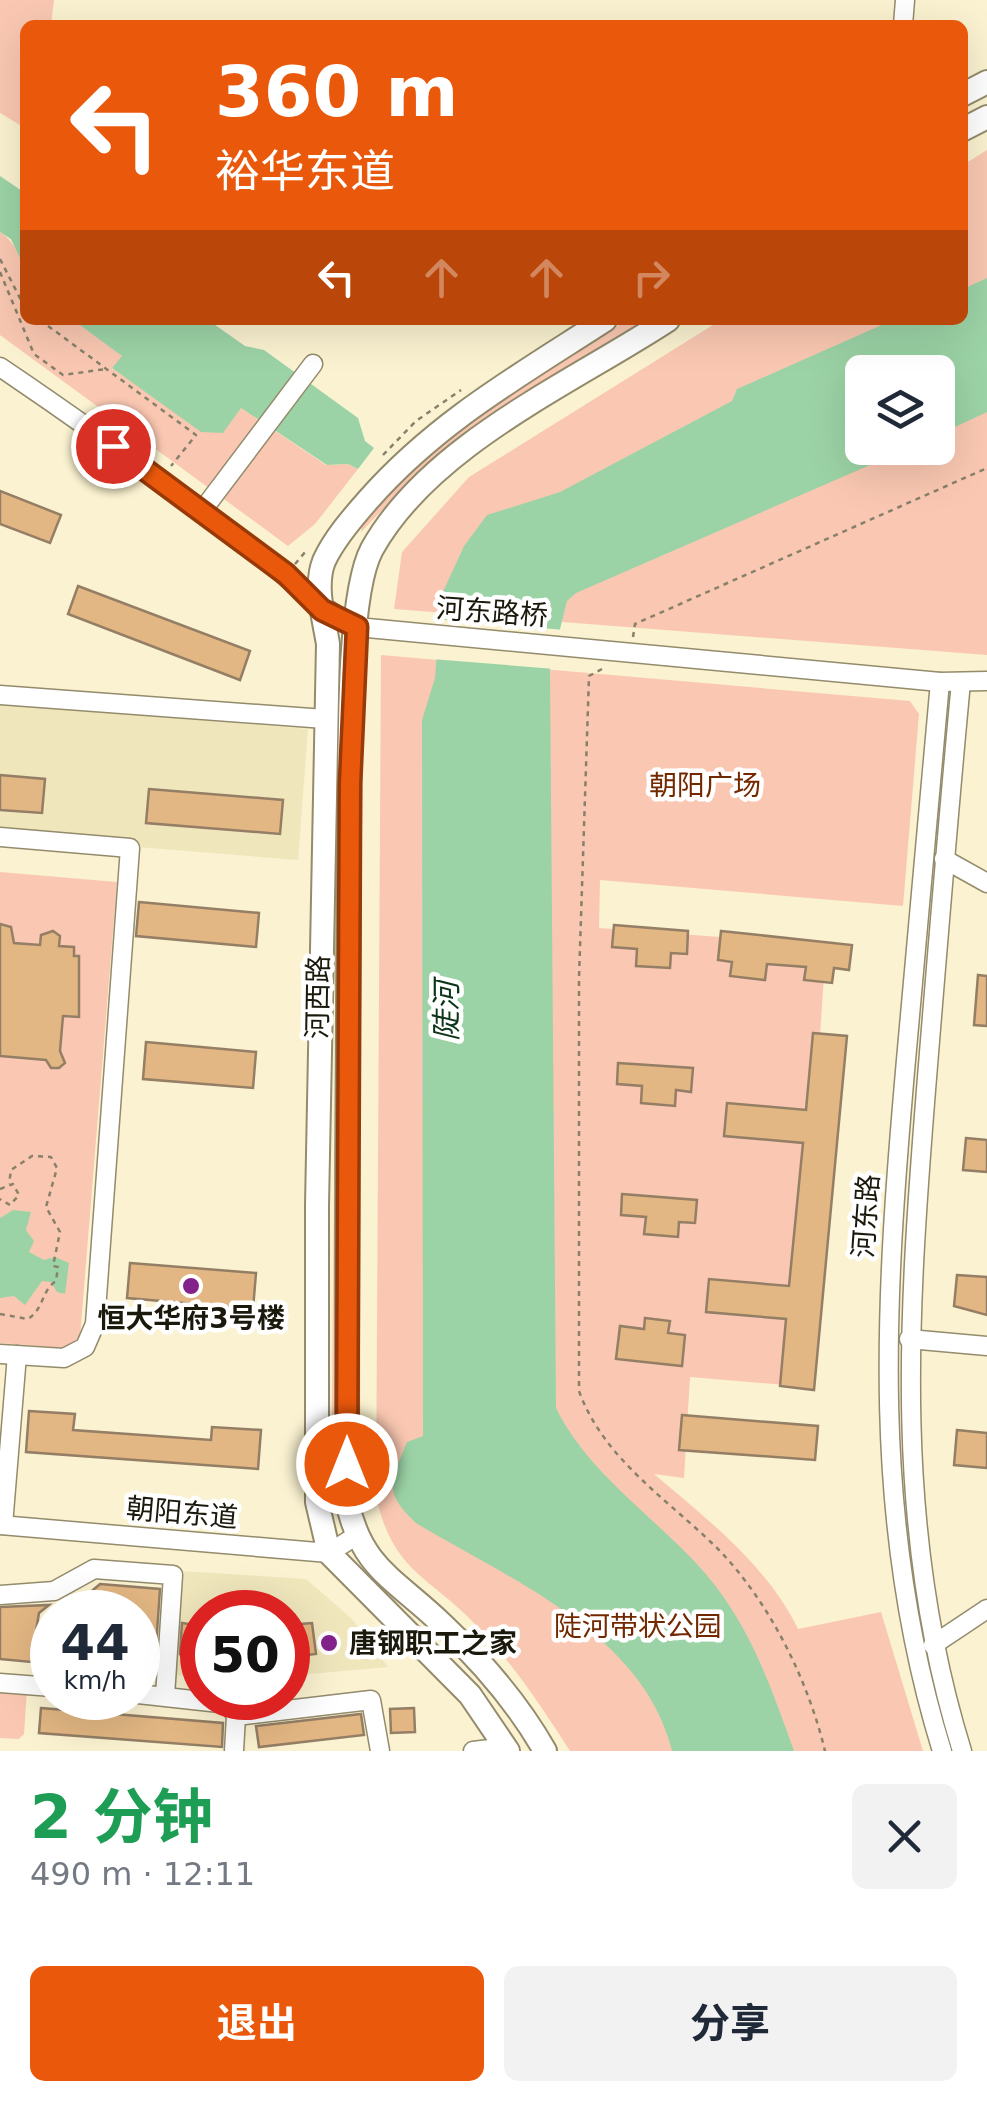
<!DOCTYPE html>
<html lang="zh">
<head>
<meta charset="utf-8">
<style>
	:root { --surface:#fff; --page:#f2f2f3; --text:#1f2937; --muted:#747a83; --accent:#ea580c }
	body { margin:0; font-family:"DejaVu Sans","Noto Sans SC",sans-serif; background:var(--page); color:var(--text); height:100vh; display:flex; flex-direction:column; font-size:38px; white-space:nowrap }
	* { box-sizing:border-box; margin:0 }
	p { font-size:32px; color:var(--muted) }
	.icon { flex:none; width:55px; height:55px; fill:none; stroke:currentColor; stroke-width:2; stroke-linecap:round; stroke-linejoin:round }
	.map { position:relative; height:1751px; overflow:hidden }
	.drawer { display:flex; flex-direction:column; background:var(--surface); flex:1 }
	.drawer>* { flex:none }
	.top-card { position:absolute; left:20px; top:20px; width:948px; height:305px; border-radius:15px; box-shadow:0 10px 40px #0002; background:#ea580c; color:#fff; overflow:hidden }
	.controls { position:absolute; left:845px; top:355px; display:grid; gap:20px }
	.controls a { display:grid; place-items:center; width:110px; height:110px; border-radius:15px; background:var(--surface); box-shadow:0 10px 40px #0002; font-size:50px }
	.speed { position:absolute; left:30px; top:1590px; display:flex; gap:20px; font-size:50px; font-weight:700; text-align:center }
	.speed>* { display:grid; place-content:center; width:130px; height:130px; border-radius:50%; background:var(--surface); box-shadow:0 10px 40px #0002; line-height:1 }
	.speed small { font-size:25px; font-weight:400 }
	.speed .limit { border:15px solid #d22; background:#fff; color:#111 }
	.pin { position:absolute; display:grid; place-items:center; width:85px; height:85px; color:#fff; margin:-42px; border:5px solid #fff; border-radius:50%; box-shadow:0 2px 10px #0007 }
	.me { position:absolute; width:110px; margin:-55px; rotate:0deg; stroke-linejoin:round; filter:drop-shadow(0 0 8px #0008) }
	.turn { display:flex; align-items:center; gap:35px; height:210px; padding:0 30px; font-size:45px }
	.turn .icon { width:130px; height:130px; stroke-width:2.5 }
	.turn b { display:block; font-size:70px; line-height:85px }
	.lanes { display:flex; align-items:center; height:95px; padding:0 30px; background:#0003; justify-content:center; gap:50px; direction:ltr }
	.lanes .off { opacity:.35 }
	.round { display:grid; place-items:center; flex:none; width:105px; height:105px; border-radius:15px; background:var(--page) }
	.headline { display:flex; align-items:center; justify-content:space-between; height:170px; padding:0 30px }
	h1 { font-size:60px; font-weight:700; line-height:75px; color:#1e9e55 }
	.cta { display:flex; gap:20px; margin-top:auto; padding:20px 30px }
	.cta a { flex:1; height:115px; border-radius:15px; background:var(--accent); color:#fff; font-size:40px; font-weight:700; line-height:115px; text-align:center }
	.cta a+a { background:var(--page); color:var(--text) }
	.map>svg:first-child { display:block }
</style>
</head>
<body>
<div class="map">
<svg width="987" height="1751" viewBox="0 0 987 1751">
	<rect width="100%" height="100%" fill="#faf2d0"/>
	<!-- built -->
	<g fill="#f0e6bc">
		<path d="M0 704 308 729 298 860 0 836Z"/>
		<path d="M181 1571 306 1579 352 1619 388 1667 288 1676V1612H202V1677L174 1675Z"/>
	</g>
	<!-- green -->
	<g fill="#fac8b2" fill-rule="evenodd">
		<path d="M0 0H54L51 25H25V128L0 113Z"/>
		<path d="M987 150V655L394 609 402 552 469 477 721 320H962L963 165ZM862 372H938V448H862Z"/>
		<path d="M0 232C29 252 25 288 25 320H73L123 356 112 369 241 408 326 465 348 464 358 469 315 524 288 546 0 335Z"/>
		<path d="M627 320H644L435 456 361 532C369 472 572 355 627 320Z"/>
		<path d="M381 655 910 701 919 714 903 906 600 880 599 928 826 945 797 1386 690 1377 684 1478 654 1474C707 1519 767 1565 798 1629L881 1612 923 1751H570C542 1707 514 1665 478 1627 429 1575 394 1574 376 1497Z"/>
		<path d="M345 682 339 1487H331L339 683Z"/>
		<path d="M0 872 117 882 80 1337 62 1348 0 1343Z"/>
		<path d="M0 1688 27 1690 24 1734 19 1739 0 1738Z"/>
	</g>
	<!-- water -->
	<g fill="#9cd3a6">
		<path d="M0 176 25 193V269L11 239 0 232Z"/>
		<path d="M987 278V412L938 435V372H862V448H909L576 593 567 601 550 669 556 1408C589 1475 657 1518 705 1573 750 1625 771 1687 794 1751H672C643 1633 510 1580 416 1523 382 1491 391 1482 407 1442L423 1436 422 720 435 678 441 596 464 546 487 515 560 492 732 401 737 389 893 320H962L963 289Z"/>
		<path d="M73 320H208L245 346 264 350 358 418 365 441 374 448 358 469 348 464 327 465 241 408 223 433 201 432 112 368 122 356Z"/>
		<path d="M13 1210 31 1212 26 1230 34 1241 29 1252 44 1260 55 1257 69 1263 65 1294 57 1292 51 1282 42 1281 25 1305 14 1296 0 1298V1218Z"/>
	</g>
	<!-- pier -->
	<path fill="#faf2d0" d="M434 619 565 630 555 669 432 659Z"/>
	<!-- building -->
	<g fill="#e3b783" stroke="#947e65" stroke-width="2.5">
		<path d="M0 491 61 515 50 543 0 524Z"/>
		<path d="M78 586 250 651 240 680 68 614Z"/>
		<path d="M0 775 45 779 42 813 0 810Z"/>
		<path d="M149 789 283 800 280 834 146 823Z"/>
		<path d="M139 902 259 913 256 947 136 936Z"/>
		<path d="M0 924 11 927 14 943 40 945 41 935 53 931 60 936 59 946 74 947V956H79V1017L63 1016 60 1051 65 1063 59 1068H51L46 1060 0 1056Z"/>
		<path d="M614 925 688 931 687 954 671 953 670 968 636 966 637 949 612 947Z"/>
		<path d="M721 931 852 945 849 970 834 968 832 983 804 980 806 967 767 964 765 980 730 976 732 962 718 960Z"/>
		<path d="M978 975 987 976V1026L974 1025Z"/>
		<path d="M813 1033 847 1036 814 1390 780 1386 786 1319 706 1312 709 1279 789 1286 803 1143 724 1136 727 1103 806 1110Z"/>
		<path d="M146 1042 256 1052 253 1088 143 1079Z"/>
		<path d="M618 1063 693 1068 691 1092 676 1090 675 1106 641 1103 642 1086 617 1084Z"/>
		<path d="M966 1138 987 1140V1172L963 1170Z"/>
		<path d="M622 1194 697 1200 695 1223 679 1222 678 1237 644 1234 646 1217 621 1215Z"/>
		<path d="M130 1263 256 1273 253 1309 127 1298Z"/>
		<path d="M957 1275 987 1277V1315L954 1306Z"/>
		<path d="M645 1318 670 1321 668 1333 685 1335 682 1366 616 1359 620 1326 644 1329Z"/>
		<path d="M29 1411 75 1414 73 1430 211 1440 212 1427 261 1430 258 1469 26 1452Z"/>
		<path d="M682 1415 818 1426 815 1460 679 1450Z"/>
		<path d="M957 1430 987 1433V1468L954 1465Z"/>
		<path d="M100 1584 160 1589 156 1647 138 1646V1612H96L98 1596 93 1590Z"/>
		<path d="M49 1605 39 1613 31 1662 0 1659V1607Z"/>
		<path d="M182 1623 202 1626V1656L180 1654Z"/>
		<path d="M312 1623 316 1654 288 1657V1625Z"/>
		<path d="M41 1708 223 1723 222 1747 39 1733Z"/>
		<path d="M414 1708 415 1732 391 1733 390 1709Z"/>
		<path d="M361 1714 364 1735 259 1747 256 1726Z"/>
	</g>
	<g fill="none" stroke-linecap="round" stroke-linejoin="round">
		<defs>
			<g id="minor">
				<path d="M903 25 905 0"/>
				<path d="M0 367C80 421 159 478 236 536 277 567 312 604 357 627L940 682 987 681"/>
				<path d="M202 511 313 364"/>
				<path d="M940 682C929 808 917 934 906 1060 885 1298 870 1519 942 1751"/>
				<path d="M961 682C948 818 937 954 926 1090 908 1317 893 1529 962 1751"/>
				<path d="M0 695 325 719"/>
				<path d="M0 837 130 848 95 1324 85 1347 64 1358 0 1354"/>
				<path d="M944 859 987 883"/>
				<path d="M909 1339 987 1346"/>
				<path d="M0 1525 329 1553 354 1537"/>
				<path d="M3 1525 17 1355"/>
				<path d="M0 1595 54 1591 94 1569 173 1575 165 1696"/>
				<path d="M933 1645 987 1609"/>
				<path d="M0 1683 52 1687"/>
				<path d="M138 1694 229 1704 236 1716 234 1751"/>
				<path d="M236 1716 371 1700 380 1751"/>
				<path d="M473 1751 490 1749 501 1741"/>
			</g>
			<g id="major">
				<path d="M962 95 987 82"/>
				<path d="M962 130 987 117"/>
				<path d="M508 1751 470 1695 329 1553 317 1502V1205L328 644C324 619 314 586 324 561 334 539 353 517 369 499 437 422 520 375 605 320"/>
				<path d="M545 1751C519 1705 481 1661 443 1625 397 1580 361 1569 347 1501 347 1276 347 1052 349 827 350 766 346 597 372 549 430 445 570 384 668 320"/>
			</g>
		</defs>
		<!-- minor casing -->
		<use href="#minor" stroke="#938b6c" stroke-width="21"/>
		<!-- major casing -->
		<use href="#major" stroke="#938b6c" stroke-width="26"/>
		<!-- path -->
		<g stroke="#87816b" stroke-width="2.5" stroke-dasharray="5 5" stroke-linecap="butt">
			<path d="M0 259 25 308"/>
			<path d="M0 272 34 354 63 375 106 369"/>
			<path d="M40 320 196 435 171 466"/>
			<path d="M383 455 416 421 461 390"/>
			<path d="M295 564 306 551"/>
			<path d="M633 637 635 624 987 468"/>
			<path d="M602 669 589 676 579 978V1391C604 1460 669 1500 719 1550 770 1603 808 1680 825 1751"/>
			<path d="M0 1189 13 1184 19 1195 10 1205 0 1199"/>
			<path d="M0 1314 28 1319C44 1309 41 1291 56 1281L58 1267 53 1266 60 1232 46 1207 57 1168 51 1157 32 1156 11 1170 9 1184"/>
		</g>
		<!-- minor -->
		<use href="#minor" stroke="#fff" stroke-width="18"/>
		<!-- major -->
		<use href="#major" stroke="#fff" stroke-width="22"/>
	</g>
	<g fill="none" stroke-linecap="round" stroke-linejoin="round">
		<defs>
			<path id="route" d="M113 446 286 574 322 610 357 627 350 784 347 1464"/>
		</defs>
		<!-- route casing -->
		<use href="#route" stroke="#983908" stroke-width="25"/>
		<!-- route -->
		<use href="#route" stroke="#ea580c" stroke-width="18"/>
	</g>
	<!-- markers -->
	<g fill="#84228c" stroke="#fff" stroke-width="4">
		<circle cx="191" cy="1286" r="10"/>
		<circle cx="329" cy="1643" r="10"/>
	</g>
	<g text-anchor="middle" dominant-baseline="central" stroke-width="9" stroke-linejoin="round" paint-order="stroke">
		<!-- street labels -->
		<g font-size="28" fill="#1b180c" stroke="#fff">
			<text transform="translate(492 612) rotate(4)">河东路桥</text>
			<text transform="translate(318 997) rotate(-89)">河西路</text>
			<text transform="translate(866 1216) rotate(-86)">河东路</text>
			<text transform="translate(182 1513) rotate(5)">朝阳东道</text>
		</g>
		<!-- park labels -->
		<g font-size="28" fill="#732900" stroke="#fff">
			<text x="705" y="785">朝阳广场</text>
			<text x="638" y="1626">陡河带状公园</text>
		</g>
		<!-- poi labels -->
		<g font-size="28" font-weight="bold" fill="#1b180c" stroke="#fff">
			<text x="191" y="1318">恒大华府3号楼</text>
			<text x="349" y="1643" text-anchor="start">唐钢职工之家</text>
		</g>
		<!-- water labels -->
		<g font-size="30" font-style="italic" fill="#0d3619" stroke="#fff">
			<text transform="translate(446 1011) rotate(-90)">陡河</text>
		</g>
	</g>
</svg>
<div class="controls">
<a><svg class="icon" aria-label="layers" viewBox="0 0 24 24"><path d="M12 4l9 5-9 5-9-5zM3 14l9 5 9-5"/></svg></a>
</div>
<div class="speed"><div>44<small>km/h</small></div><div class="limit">50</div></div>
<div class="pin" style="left:113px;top:446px;background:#d93025"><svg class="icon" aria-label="arrive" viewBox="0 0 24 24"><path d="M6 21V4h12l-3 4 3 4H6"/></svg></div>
<svg class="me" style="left:347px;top:1464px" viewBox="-20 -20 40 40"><circle r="17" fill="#ea580c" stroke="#fff" stroke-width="3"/><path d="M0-11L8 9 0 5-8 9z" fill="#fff"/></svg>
<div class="top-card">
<div class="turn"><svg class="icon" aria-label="left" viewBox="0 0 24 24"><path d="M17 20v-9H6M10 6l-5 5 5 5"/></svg><div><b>360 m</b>裕华东道</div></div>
<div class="lanes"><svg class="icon" aria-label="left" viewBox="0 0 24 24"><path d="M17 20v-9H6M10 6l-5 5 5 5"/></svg><svg class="icon off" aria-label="ahead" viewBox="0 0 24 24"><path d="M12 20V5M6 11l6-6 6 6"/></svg><svg class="icon off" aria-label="ahead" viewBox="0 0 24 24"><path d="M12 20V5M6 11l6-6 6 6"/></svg><svg class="icon off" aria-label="right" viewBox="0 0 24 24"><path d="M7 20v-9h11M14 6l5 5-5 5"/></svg></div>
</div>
</div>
<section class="drawer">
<div class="headline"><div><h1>2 分钟</h1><p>490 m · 12:11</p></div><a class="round"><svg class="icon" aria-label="close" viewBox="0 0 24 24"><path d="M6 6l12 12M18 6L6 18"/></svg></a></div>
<div class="cta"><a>退出</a><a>分享</a></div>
</section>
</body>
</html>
